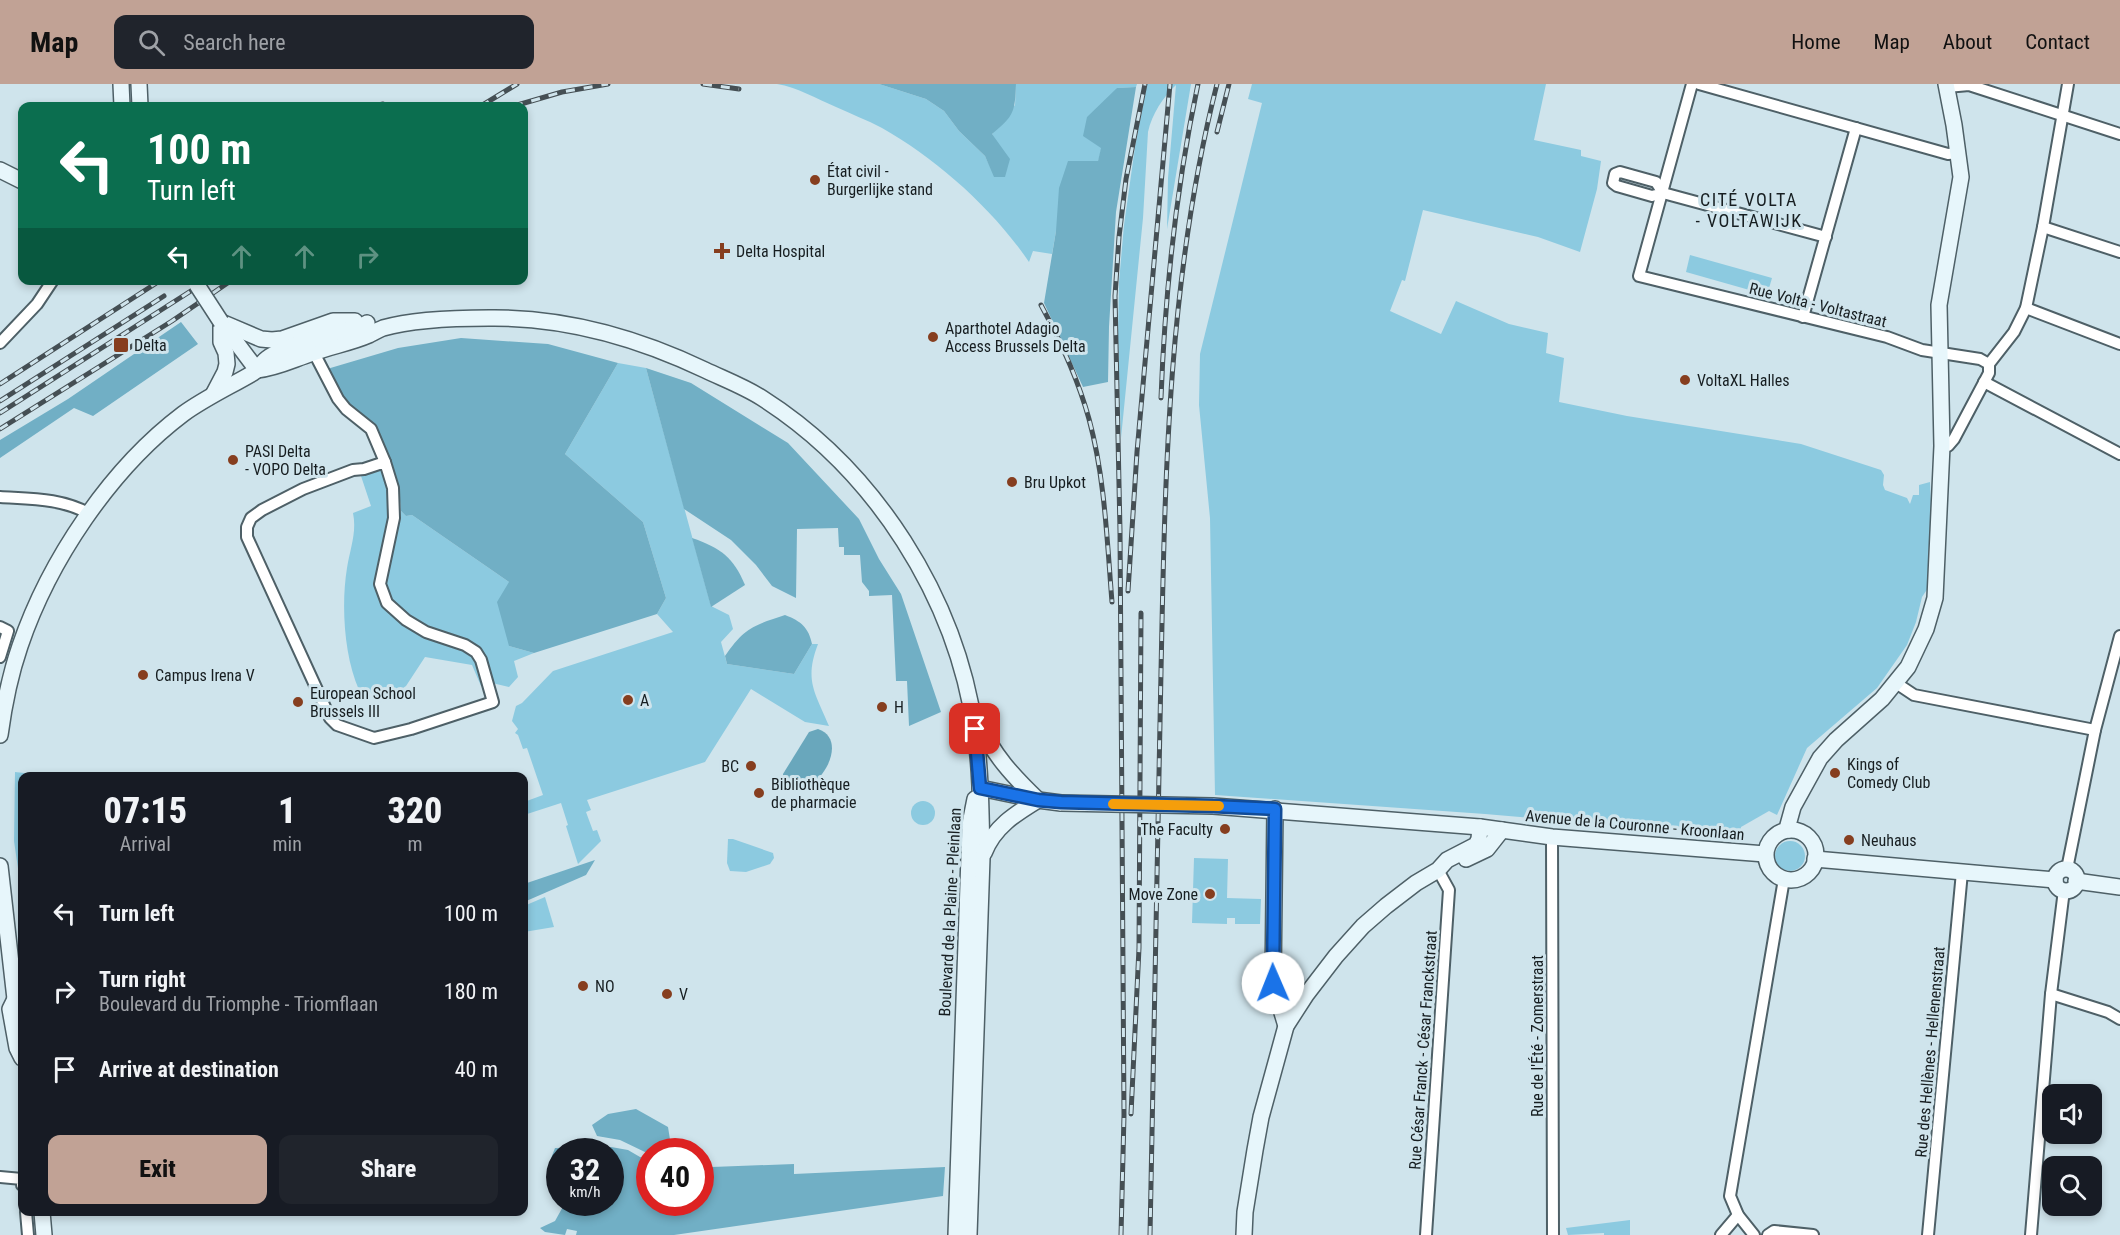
<!DOCTYPE html>
<html lang="en">
<head>
<meta charset="utf-8">
<style>
	:root { --surface:#171b24; --page:#20242c; --text:#f1f3f6; --muted:#9ea1a6; --accent:#c1a295 }
	body { margin:0; font-family:"Roboto Condensed",sans-serif; background:var(--page); color:var(--text); height:100vh; display:flex; flex-direction:column; font-size:22px; white-space:nowrap }
	* { box-sizing:border-box; margin:0 }
	p { font-size:20px; color:var(--muted) }
	.icon { flex:none; width:33px; height:33px; fill:none; stroke:currentColor; stroke-width:2; stroke-linecap:round; stroke-linejoin:round }
	.map { position:relative; flex:1; overflow:hidden }
	.details { position:absolute; left:18px; top:688px; width:510px; height:444px; display:flex; flex-direction:column; background:var(--surface); border-radius:12px; box-shadow:0 3px 9px #0003 }
	.details>* { flex:none }
	.top-card { position:absolute; left:18px; top:18px; width:510px; height:183px; border-radius:12px; box-shadow:0 3px 9px #0003; background:#0b6e4f; color:#fff; overflow:hidden }
	.tools { position:absolute; left:2042px; top:1000px; display:grid; gap:12px }
	.tools a { display:grid; place-items:center; width:60px; height:60px; border-radius:12px; background:var(--surface); box-shadow:0 3px 9px #0003; font-size:30px }
	.speed { position:absolute; left:546px; top:1054px; display:flex; gap:12px; font-size:30px; font-weight:700; text-align:center }
	.speed>* { display:grid; place-content:center; width:78px; height:78px; border-radius:50%; background:var(--surface); box-shadow:0 3px 9px #0003; line-height:1 }
	.speed small { font-size:15px; font-weight:400 }
	.speed .limit { border:9px solid #d22; background:#fff; color:#111 }
	.pin { position:absolute; display:grid; place-items:center; width:51px; height:51px; color:#fff; margin:-26px; border-radius:12px; box-shadow:0 3px 9px #0006 }
	.me { position:absolute; width:66px; margin:-33px; rotate:359deg; stroke-linejoin:round; filter:drop-shadow(0 0 4px #0008) }
	.turn { display:flex; align-items:center; gap:21px; height:126px; padding:0 30px; font-size:27px }
	.turn .icon { width:78px; height:78px; stroke-width:2.5 }
	.turn b { display:block; font-size:42px; line-height:51px }
	.lanes { display:flex; align-items:center; height:57px; padding:0 30px; background:#0003; justify-content:center; gap:30px; direction:ltr }
	.lanes .off { opacity:.35 }
	.eta { display:flex; justify-content:space-evenly; align-items:center; height:102px; text-align:center }
	.eta b { font-size:36px; font-weight:800; line-height:42px }
	.button { display:flex; gap:12px; margin-top:auto; padding:12px 30px }
	.button a { flex:1; height:69px; border-radius:12px; background:var(--accent); color:#111; font-size:24px; font-weight:800; line-height:69px; text-align:center }
	.button a+a { background:var(--page); color:var(--text) }
	ul { padding:0; list-style:none }
	li { display:flex; align-items:center; gap:18px; height:78px; padding:0 30px }
	li div { flex:1 }
	li b { display:block; font-size:22px }
	li em { font-style:normal }
	header { display:flex; align-items:center; gap:36px; box-sizing:border-box; height:84px; padding:0 30px; background:var(--accent); color:#111 }
	header strong { font-size:28px }
	nav { display:flex; gap:33px; margin-inline-start:auto; font-size:21px }
	.search { width:420px; height:54px; background:var(--page); display:flex; align-items:center; gap:15px; box-sizing:border-box; padding:0 21px; border-radius:12px; color:var(--muted); font-size:22px }
	.map>svg:first-child { display:block }
</style>
</head>
<body>
<header>
<strong>Map</strong>
<div class="search"><svg class="icon" aria-label="search" viewBox="0 0 24 24"><circle cx="10" cy="10" r="6"/><path d="M15 15l6 6"/></svg>Search here</div>
<nav><a>Home</a><a>Map</a><a>About</a><a>Contact</a></nav>
</header>
<div class="map">
<svg width="2120" height="1151" viewBox="0 0 2120 1151">
	<rect width="100%" height="100%" fill="#cfe4ec"/>
	<!-- green -->
	<g fill="#8ccae0">
		<path d="M777 0H879L926 15 944 27 959 47 985 72 995 93H1005L992 50 1015 21 1016 0H1137L1136 3 1117 4 1098 78 1056 147 1052 170 1033 167 1029 178C993 125 937 75 882 44 867 36 851 30 836 23 817 15 797 3 777 0Z"/>
		<path d="M1147 0H1191L1167 145 1168 94 1176 1C1163 13 1152 30 1148 48L1143 134 1121 354 1118 252 1119 198 1124 141 1135 63Z"/>
		<path d="M1252 0H1546L1534 56 1581 66V72L1601 77 1597 105 1580 168 1538 153 1423 126 1405 197 1402 196 1390 227 1441 250 1456 217 1509 240 1548 249 1546 269 1564 274 1559 318 1627 332 1801 360 1881 386 1884 391 1883 401 1885 406 1907 414 1910 420 1913 411H1919V401L1930 398 1932 442 1928 504 1922 513 1916 538 1907 561 1877 604 1807 664 1777 731 1769 727 1741 743 1740 752 1485 730 1215 711 1210 434 1199 321 1200 270 1262 19 1248 15Z"/>
		<path d="M1690 171 1772 194 1767 211 1686 188Z"/>
		<path d="M618 279 646 284 711 522 729 531 733 545 721 558 727 580 794 590 812 560H818C804 597 815 608 829 642L805 638 751 605 705 678 587 716 591 726 586 728 593 747 597 746 601 757 578 780 566 742 568 741 561 719 524 731V718L543 711 527 664 523 665 518 651 515 649 518 645 512 637 516 622 522 619 553 587 673 548 657 530 666 514 643 438 565 370Z"/>
		<path d="M382 385H392L399 406 401 427 406 432 412 431 509 498V562L534 569 514 577 518 593 509 603 492 599 481 602 472 581 425 573 406 602 394 610H371L365 605 359 606C344 572 341 521 347 484 350 465 357 448 353 429L371 422 360 389Z"/>
		<path d="M15 688 42 691V693H22V812L14 757Z"/>
		<circle cx="923" cy="729" r="12"/>
		<path d="M728 755H733L773 769 774 774 770 780 746 788 730 787 727 779Z"/>
		<circle cx="1790" cy="772" r="15"/>
		<path d="M1194 774 1228 775 1227 814 1261 815 1260 840H1235V834H1227V840L1192 839Z"/>
		<path d="M545 813 554 843 524 848V822Z"/>
		<path d="M1630 1136V1151H1604V1149L1568 1151 1566 1144Z"/>
	</g>
	<!-- forest -->
	<g fill="#71afc5">
		<path d="M879 0H1016C1015 28 1014 32 992 50L1010 75 1005 93H994L985 72 959 47 944 27 926 15Z"/>
		<path d="M1136 3 1116 128 1109 243 1108 298 1083 303 1044 219 1056 147 1059 104 1068 77H1098L1101 64 1083 52 1087 33 1117 4Z"/>
		<path d="M181 238 198 260 93 332 74 324 0 374V356L68 315Z"/>
		<path d="M461 254 548 260 618 279 565 370 643 438 666 514 657 530 534 569 509 562 497 518 509 498 412 431 406 432 401 427 399 406 392 385 342 312 327 285 398 264Z"/>
		<path d="M646 284 691 299 788 359 859 435 879 475 901 510 941 628 909 642 907 597H896L892 511 869 512V507L862 498 860 471H844V463H839L838 444 797 445 796 514 772 502 756 481 731 456 684 425Z"/>
		<path d="M692 454C721 464 733 473 745 501L711 523Z"/>
		<path d="M785 531C801 537 809 544 812 560L794 590 727 580 725 572C744 544 754 541 785 531Z"/>
		<path d="M595 776 586 791 524 818V800Z"/>
		<path d="M636 1025 668 1043 672 1068 647 1069 620 1056 597 1052 592 1041 608 1030Z"/>
		<path d="M611 1063 628 1066 640 1073 649 1075 650 1119H700L701 1073 704 1071 712 1083 794 1080V1090L945 1083 943 1112 674 1151H576L577 1147 567 1145 565 1151 545 1148 540 1144 555 1137 565 1119H610V1068H560L559 1086 550 1077 555 1064Z"/>
	</g>
	<!-- water -->
	<path fill="#69a7bc" d="M818 645C856 658 807 728 783 698V690L809 648Z"/>
	<g fill="none" stroke-linecap="round" stroke-linejoin="round">
		<defs>
			<g id="street">
				<path d="M1692 0 1639 192 1887 253 1922 266 1980 275 1989 280"/>
				<path d="M1699 0 1948 70 1959 69"/>
				<path d="M1947 3 1969 1 2120 50"/>
				<path d="M1663 109 1656 98 1620 88 1615 90 1613 99 1617 102 1652 112 1663 109 1826 153"/>
				<path d="M2043 143 2120 168"/>
				<path d="M2026 224 2120 260"/>
				<path d="M1803 233 1856 44"/>
				<path d="M0 259 37 220 53 196"/>
				<path d="M311 263 338 315 346 325 371 345 385 378"/>
				<path d="M1984 298 2120 370"/>
				<path d="M1942 362H1948L1954 355 1989 289V280L2014 248 2026 224 2043 143 2068 0"/>
				<path d="M385 378 393 404 394 434 380 500 387 519 406 536 426 548 465 561 476 568 481 576 493 618 411 645 374 654 337 641 330 634 247 453V443L251 434 262 426 303 405 353 386 364 385Z"/>
				<path d="M0 413C32 415 61 414 90 430"/>
				<path d="M0 543 8 547 0 573"/>
				<path d="M1896 599 1914 611 2095 646"/>
				<path d="M1552 753 1553 1151"/>
				<path d="M2067 785 2095 646 2120 552"/>
				<path d="M2051 910 2108 928 2120 935"/>
				<path d="M0 1093 22 1095V1101"/>
				<path d="M26 1128 28 1151"/>
				<path d="M1426 1151 1449 806 1438 786"/>
				<path d="M1721 1151 1738 1131"/>
				<path d="M1754 1151 1738 1131 1730 1112 1784 795"/>
				<path d="M1768 1151 1774 1147 1813 1151"/>
				<path d="M1928 1151 1962 788"/>
				<path d="M2031 1151 2051 910 2064 806"/>
			</g>
			<g id="secondary">
				<path d="M121 0 122 22"/>
				<path d="M139 0 140 22"/>
				<path d="M0 86 22 97"/>
				<path d="M221 238 261 255 272 256 282 255 333 237H355"/>
				<path d="M221 238 257 286"/>
				<path d="M257 286C277 284 294 275 313 269 331 262 351 259 369 251 373 249 378 246 383 244 411 236 459 234 489 234 564 233 638 254 705 286 724 295 745 303 762 314 875 386 956 513 975 646 981 688 981 731 982 774L969 1151"/>
				<path d="M214 309 225 288 227 280 226 269 221 258V238"/>
				<path d="M979 638C992 670 1014 693 1038 716"/>
				<path d="M0 651C4 621 10 591 20 562 49 477 110 385 183 330 205 314 229 303 253 289 259 285 262 277 269 273 287 262 316 254 337 248 348 244 357 246 367 239"/>
				<path d="M980 704 1038 716 1061 719"/>
				<path d="M1213 722 1480 743 1552 753 1765 770"/>
				<path d="M1275 725 1273 899 1286 942"/>
				<circle cx="1791" cy="771" r="25"/>
				<path d="M1789 746 1788 741 1793 723 1820 674 1836 656 1882 615 1908 583 1926 545 1935 514 1942 362 1939 221 1961 93 1954 41 1946 0"/>
				<path d="M984 769C994 743 1015 730 1038 716"/>
				<path d="M1466 775 1487 765 1502 746"/>
				<path d="M1815 775 2055 796"/>
				<path d="M0 782 15 915 22 925V932"/>
				<circle cx="2066" cy="796" r="11"/>
				<path d="M2076 797 2120 803"/>
				<path d="M15 915 10 925 17 964 22 974"/>
				<path d="M42 1128 44 1151"/>
				<path d="M956 1151 969 772 970 740 975 715"/>
				<path d="M1244 1151 1245 1128 1255 1066 1261 1033 1286 942 1306 911 1336 872 1363 842 1386 822 1416 799 1438 786 1447 776 1476 761 1479 755 1480 743"/>
			</g>
		</defs>
		<!-- street casing -->
		<use href="#street" stroke="#4e6067" stroke-width="14"/>
		<!-- secondary casing -->
		<use href="#secondary" stroke="#4e6067" stroke-width="18"/>
		<!-- street -->
		<use href="#street" stroke="#fff" stroke-width="10"/>
		<!-- secondary -->
		<use href="#secondary" stroke="#e7f6fb" stroke-width="15"/>
		<defs>
			<g id="rail">
				<path d="M703 0 739 5"/>
				<path d="M374 22 383 20"/>
				<path d="M481 22 517 0"/>
				<path d="M514 22 562 8 608 0"/>
				<path d="M1217 48 1229 0"/>
				<path d="M1041 221C1061 258 1078 295 1089 335 1105 394 1107 457 1112 518"/>
				<path d="M0 300 161 196"/>
				<path d="M1161 314C1165 208 1176 104 1198 0"/>
				<path d="M0 317 164 212"/>
				<path d="M0 329 208 196"/>
				<path d="M0 345 172 237 232 196"/>
				<path d="M1128 507 1137 368 1170 0"/>
				<path d="M1131 1030 1139 864 1141 529"/>
				<path d="M1121 1151 1124 1031 1120 447 1115 212 1119 153 1126 95 1145 0"/>
				<path d="M1150 1151C1154 963 1157 776 1161 588 1165 390 1168 193 1217 0"/>
			</g>
		</defs>
		<!-- rail casing -->
		<use href="#rail" stroke="#454f54" stroke-width="5"/>
		<!-- rail -->
		<use href="#rail" stroke="#cfe4ec" stroke-width="3" stroke-dasharray="9" stroke-linecap="butt"/>
		<defs>
			<g id="secondary-bridge">
				<path d="M197 201 221 238"/>
				<path d="M1061 719 1213 722"/>
			</g>
		</defs>
		<!-- secondary-bridge casing -->
		<use href="#secondary-bridge" stroke="#4e6067" stroke-width="18" stroke-linecap="butt"/>
		<!-- secondary-bridge -->
		<use href="#secondary-bridge" stroke="#e7f6fb" stroke-width="15"/>
	</g>
	<g fill="none" stroke-linecap="round" stroke-linejoin="round">
		<defs>
			<path id="route" d="M975 645 980 704 1038 716 1061 718 1213 722 1275 725 1273 899"/>
		</defs>
		<!-- route casing -->
		<use href="#route" stroke="#114b97" stroke-width="15"/>
		<!-- route -->
		<use href="#route" stroke="#1a73e8" stroke-width="10"/>
		<!-- slow -->
		<path stroke="#f59e0b" stroke-width="10" d="M1113 720 1219 722"/>
	</g>
	<!-- markers -->
	<g fill="#863e1f" stroke="#cfe4ec" stroke-width="2">
		<circle cx="815" cy="96" r="6"/>
		<path d="M719 158h6v6h6v6h-6v6h-6v-6h-6v-6h6z"/>
		<circle cx="933" cy="253" r="6"/>
		<rect x="113" y="253" width="16" height="16" rx="3"/>
		<circle cx="1685" cy="296" r="6"/>
		<circle cx="233" cy="376" r="6"/>
		<circle cx="1012" cy="398" r="6"/>
		<circle cx="143" cy="591" r="6"/>
		<circle cx="628" cy="616" r="6"/>
		<circle cx="298" cy="618" r="6"/>
		<circle cx="882" cy="623" r="6"/>
		<circle cx="751" cy="682" r="6"/>
		<circle cx="1835" cy="689" r="6"/>
		<circle cx="759" cy="709" r="6"/>
		<circle cx="1225" cy="745" r="6"/>
		<circle cx="1849" cy="756" r="6"/>
		<circle cx="1210" cy="810" r="6"/>
		<circle cx="583" cy="902" r="6"/>
		<circle cx="667" cy="910" r="6"/>
	</g>
	<g text-anchor="middle" dominant-baseline="central" stroke-width="6" stroke-linejoin="round" paint-order="stroke">
		<!-- poi labels -->
		<g font-size="16" fill="#171e21" stroke="#cfe4ec" text-anchor="start">
			<text x="827" y="87">État civil -<tspan x="827" dy="18">Burgerlijke stand</tspan></text>
			<text x="736" y="167">Delta Hospital</text>
			<text x="945" y="244">Aparthotel Adagio<tspan x="945" dy="18">Access Brussels Delta</tspan></text>
			<text x="134" y="261">Delta</text>
			<text x="1697" y="296">VoltaXL Halles</text>
			<text x="245" y="367">PASI Delta<tspan x="245" dy="18">- VOPO Delta</tspan></text>
			<text x="1024" y="398">Bru Upkot</text>
			<text x="155" y="591">Campus Irena V</text>
			<text x="310" y="609">European School<tspan x="310" dy="18">Brussels III</tspan></text>
			<text x="640" y="616">A</text>
			<text x="894" y="623">H</text>
			<text x="1847" y="680">Kings of<tspan x="1847" dy="18">Comedy Club</tspan></text>
			<text x="739" y="682" text-anchor="end">BC</text>
			<text x="771" y="700">Bibliothèque<tspan x="771" dy="18">de pharmacie</tspan></text>
			<text x="1213" y="745" text-anchor="end">The Faculty</text>
			<text x="1861" y="756">Neuhaus</text>
			<text x="1198" y="810" text-anchor="end">Move Zone</text>
			<text x="595" y="902">NO</text>
			<text x="679" y="910">V</text>
		</g>
		<!-- street labels -->
		<g font-size="16" fill="#171e21" stroke="#cfe4ec">
			<text transform="translate(1818 221) rotate(14)">Rue Volta - Voltastraat</text>
			<text transform="translate(1635 741) rotate(5)">Avenue de la Couronne - Kroonlaan</text>
			<text transform="translate(950 828) rotate(-87)">Boulevard de la Plaine - Pleinlaan</text>
			<text transform="translate(1537 952) rotate(-90)">Rue de l'Été - Zomerstraat</text>
			<text transform="translate(1423 966) rotate(-86)">Rue César Franck - César Franckstraat</text>
			<text transform="translate(1930 968) rotate(-85)">Rue des Hellènes - Hellenenstraat</text>
		</g>
		<!-- neighbourhood labels -->
		<g font-size="18" letter-spacing="1.5" fill="#171e21" stroke="#cfe4ec">
			<text x="1749" y="115">CITÉ VOLTA<tspan x="1749" dy="21">- VOLTAWIJK</tspan></text>
		</g>
	</g>
</svg>
<div class="tools">
<a><svg class="icon" aria-label="sound" viewBox="0 0 24 24"><path d="M4 9h4l5-4v14l-5-4H4zM17 9q2 3 0 6"/></svg></a>
<a><svg class="icon" aria-label="search" viewBox="0 0 24 24"><circle cx="10" cy="10" r="6"/><path d="M15 15l6 6"/></svg></a>
</div>
<div class="speed"><div>32<small>km/h</small></div><div class="limit">40</div></div>
<div class="pin" style="left:975px;top:645px;background:#d93025"><svg class="icon" aria-label="arrive" viewBox="0 0 24 24"><path d="M6 21V4h12l-3 4 3 4H6"/></svg></div>
<svg class="me" style="left:1273px;top:899px" viewBox="-20 -20 40 40"><circle r="19" fill="#fff"/><path d="M0-13L10 11 0 6-10 11z" fill="#1a73e8"/></svg>
<div class="top-card">
<div class="turn"><svg class="icon" aria-label="left" viewBox="0 0 24 24"><path d="M17 20v-9H6M10 6l-5 5 5 5"/></svg><div><b>100 m</b>Turn left</div></div>
<div class="lanes"><svg class="icon" aria-label="left" viewBox="0 0 24 24"><path d="M17 20v-9H6M10 6l-5 5 5 5"/></svg><svg class="icon off" aria-label="ahead" viewBox="0 0 24 24"><path d="M12 20V5M6 11l6-6 6 6"/></svg><svg class="icon off" aria-label="ahead" viewBox="0 0 24 24"><path d="M12 20V5M6 11l6-6 6 6"/></svg><svg class="icon off" aria-label="right" viewBox="0 0 24 24"><path d="M7 20v-9h11M14 6l5 5-5 5"/></svg></div>
</div>
<section class="details">
<div class="eta">
<div><b>07:15</b><p>Arrival</p></div>
<div><b>1</b><p>min</p></div>
<div><b>320</b><p>m</p></div>
</div>
<ul>
<li><svg class="icon" aria-label="left" viewBox="0 0 24 24"><path d="M17 20v-9H6M10 6l-5 5 5 5"/></svg><div><b>Turn left</b></div><em>100 m</em></li>
<li><svg class="icon" aria-label="right" viewBox="0 0 24 24"><path d="M7 20v-9h11M14 6l5 5-5 5"/></svg><div><b>Turn right</b><p>Boulevard du Triomphe - Triomflaan</p></div><em>180 m</em></li>
<li><svg class="icon" aria-label="arrive" viewBox="0 0 24 24"><path d="M6 21V4h12l-3 4 3 4H6"/></svg><div><b>Arrive at destination</b></div><em>40 m</em></li>
</ul>
<div class="button"><a>Exit</a><a>Share</a></div>
</section>
</div>
</body>
</html>
